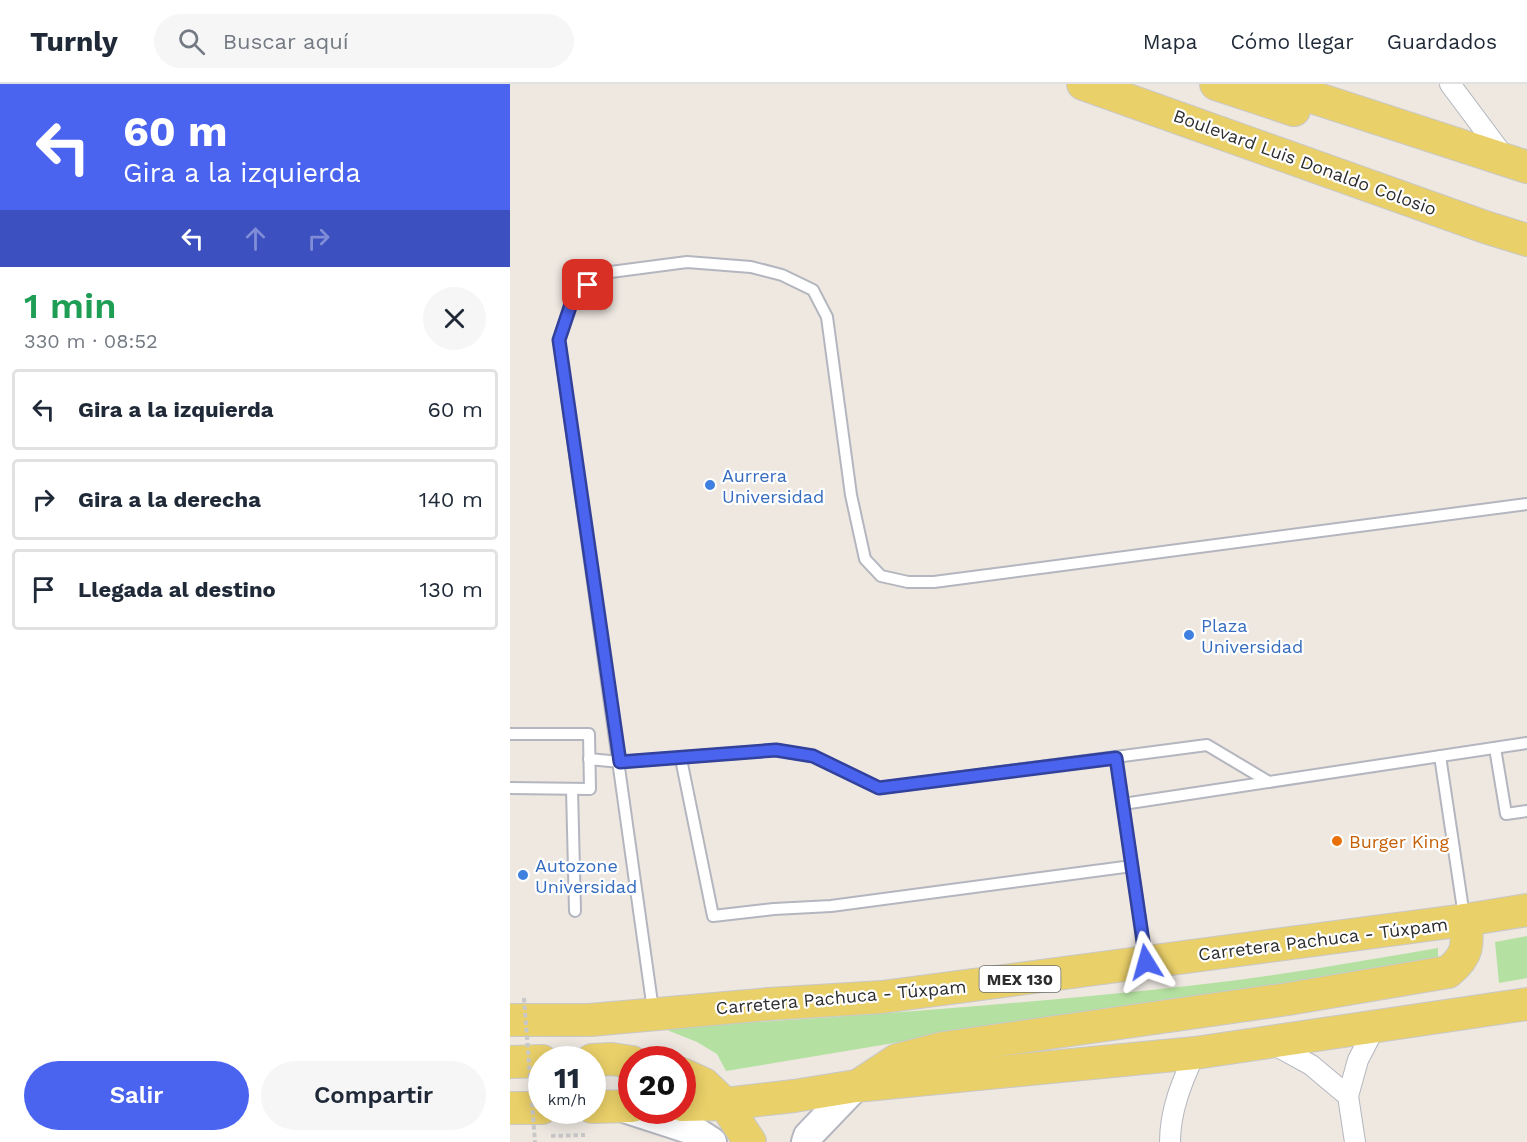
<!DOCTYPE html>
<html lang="es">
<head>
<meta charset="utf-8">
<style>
	:root { --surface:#fff; --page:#f6f6f7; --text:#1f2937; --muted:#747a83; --line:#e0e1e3; --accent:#4b64f0 }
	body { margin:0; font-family:"Work Sans",sans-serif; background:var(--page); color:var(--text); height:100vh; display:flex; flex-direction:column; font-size:22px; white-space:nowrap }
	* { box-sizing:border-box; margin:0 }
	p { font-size:20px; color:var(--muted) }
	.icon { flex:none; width:33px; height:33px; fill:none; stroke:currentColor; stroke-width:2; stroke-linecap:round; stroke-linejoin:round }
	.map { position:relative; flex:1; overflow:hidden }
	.side { display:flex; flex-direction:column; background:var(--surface); width:510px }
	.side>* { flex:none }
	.guide { background:#4b64f0; color:#fff; overflow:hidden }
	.speed { position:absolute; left:18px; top:962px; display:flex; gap:12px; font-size:30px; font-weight:700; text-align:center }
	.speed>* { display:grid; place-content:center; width:78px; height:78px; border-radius:50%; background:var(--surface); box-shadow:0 3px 15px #0003; line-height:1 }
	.speed small { font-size:15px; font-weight:400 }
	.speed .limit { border:9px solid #d22; background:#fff; color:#111 }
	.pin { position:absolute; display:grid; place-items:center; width:51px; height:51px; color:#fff; margin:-26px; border-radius:12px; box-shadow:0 3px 9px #0006 }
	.me { position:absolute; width:66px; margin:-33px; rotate:352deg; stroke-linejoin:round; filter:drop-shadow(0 0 4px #0008) }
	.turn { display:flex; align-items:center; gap:21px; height:126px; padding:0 24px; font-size:27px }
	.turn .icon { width:78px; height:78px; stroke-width:2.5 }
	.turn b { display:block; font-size:42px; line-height:51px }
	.lanes { display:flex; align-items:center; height:57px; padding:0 24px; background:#0003; justify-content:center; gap:30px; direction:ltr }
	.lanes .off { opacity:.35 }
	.round { display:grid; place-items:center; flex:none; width:63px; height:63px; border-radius:32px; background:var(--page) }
	.summary { display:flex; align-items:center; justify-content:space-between; height:102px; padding:0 24px }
	h1 { font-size:36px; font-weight:600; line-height:45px; color:#1e9e55 }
	.cta { display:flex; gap:12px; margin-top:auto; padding:12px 24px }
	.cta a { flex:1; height:69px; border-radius:36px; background:var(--accent); color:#fff; font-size:24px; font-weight:600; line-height:69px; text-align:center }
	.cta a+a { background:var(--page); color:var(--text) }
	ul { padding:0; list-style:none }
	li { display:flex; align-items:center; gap:18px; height:81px; margin:0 12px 9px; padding:0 12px; border:3px solid var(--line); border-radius:6px }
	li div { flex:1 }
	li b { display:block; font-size:22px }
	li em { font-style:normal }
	header { display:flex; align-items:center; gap:36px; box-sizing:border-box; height:84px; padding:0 30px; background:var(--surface); border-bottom:2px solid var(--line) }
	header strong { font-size:28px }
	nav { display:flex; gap:33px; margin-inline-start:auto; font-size:21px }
	.search { width:420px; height:54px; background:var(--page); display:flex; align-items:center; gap:15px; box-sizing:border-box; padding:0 21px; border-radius:33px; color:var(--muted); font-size:22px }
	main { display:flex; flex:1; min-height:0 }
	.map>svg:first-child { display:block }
</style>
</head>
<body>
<header>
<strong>Turnly</strong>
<div class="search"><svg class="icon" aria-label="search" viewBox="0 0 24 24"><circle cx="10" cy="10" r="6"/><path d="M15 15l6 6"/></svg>Buscar aquí</div>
<nav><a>Mapa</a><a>Cómo llegar</a><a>Guardados</a></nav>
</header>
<main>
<section class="side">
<div class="guide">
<div class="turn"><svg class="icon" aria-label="left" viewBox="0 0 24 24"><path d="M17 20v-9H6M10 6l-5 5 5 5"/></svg><div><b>60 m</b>Gira a la izquierda</div></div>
<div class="lanes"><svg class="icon" aria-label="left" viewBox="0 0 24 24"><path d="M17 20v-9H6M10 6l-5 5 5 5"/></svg><svg class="icon off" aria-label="ahead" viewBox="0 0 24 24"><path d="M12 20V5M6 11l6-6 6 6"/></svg><svg class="icon off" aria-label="right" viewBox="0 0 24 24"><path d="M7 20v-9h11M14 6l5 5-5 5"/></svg></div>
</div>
<div class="summary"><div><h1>1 min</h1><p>330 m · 08:52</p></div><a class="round"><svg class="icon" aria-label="close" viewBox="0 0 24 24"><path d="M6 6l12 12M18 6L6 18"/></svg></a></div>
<ul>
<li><svg class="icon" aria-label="left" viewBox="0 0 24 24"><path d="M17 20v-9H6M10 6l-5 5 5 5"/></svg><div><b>Gira a la izquierda</b></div><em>60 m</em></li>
<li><svg class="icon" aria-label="right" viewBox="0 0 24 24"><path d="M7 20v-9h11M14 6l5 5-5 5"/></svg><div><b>Gira a la derecha</b></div><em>140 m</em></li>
<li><svg class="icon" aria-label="arrive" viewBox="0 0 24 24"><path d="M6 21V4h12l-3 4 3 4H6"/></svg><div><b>Llegada al destino</b></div><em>130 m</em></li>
</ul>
<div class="cta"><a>Salir</a><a>Compartir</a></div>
</section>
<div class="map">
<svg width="1017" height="1058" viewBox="0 0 1017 1058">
	<rect width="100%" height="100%" fill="#eee8e1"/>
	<!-- green -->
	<g fill="#b4e1a1">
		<path d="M1017 852V894L989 899 985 858Z"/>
		<path d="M928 864V876L687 919 384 959 216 987 207 970 187 958 152 944C330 933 508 921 686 901 767 892 847 878 928 864Z"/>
	</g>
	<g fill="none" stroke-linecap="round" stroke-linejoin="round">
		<defs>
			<g id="lane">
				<path d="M0 650H79L80 705 0 704"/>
				<path d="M985 664 996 730 1017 727"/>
				<path d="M930 672 954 832"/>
				<path d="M606 674 636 876"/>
				<path d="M79 675 110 678 266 666 303 672 369 704 697 661 759 698"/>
				<path d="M171 675 203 832 264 825 321 822 622 782"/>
				<path d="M62 705 65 827"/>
				<path d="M613 720 1017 659"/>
				<path d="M143 926 49 256 63 214 93 189 177 178 241 183 272 191 303 206 317 233 341 411 355 475 371 492 398 498H424L1017 420"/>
			</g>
			<g id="street">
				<path d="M940 0 996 75"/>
				<path d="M759 958 801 981 838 1012"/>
				<path d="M660 1058C660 1026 672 998 685 969"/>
				<path d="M845 1058 838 1012 848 976 865 943"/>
			</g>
			<g id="secondary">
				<path d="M111 1023 185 1047 202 1058"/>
				<path d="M296 1058 298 1052 346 1002"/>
			</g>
			<g id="primary">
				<path d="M573 0 975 143 1017 156"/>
				<path d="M706 0 784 26"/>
				<path d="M762 0 1017 83"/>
				<path d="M0 936H80L259 920 372 913 955 836 1017 826"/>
				<path d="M82 976 102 975 122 978"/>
				<path d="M0 978 32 977"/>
				<path d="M172 990 194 1000 215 1020 240 1058"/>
				<path d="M352 999 387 976 433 964 778 915 938 888C959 871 958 861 955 836"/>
				<path d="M172 1021 215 1020 284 1012 346 1002 685 969 1017 920"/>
				<path d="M82 1023 122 1022"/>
				<path d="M0 1024H32"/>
			</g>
		</defs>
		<!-- lane casing -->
		<use href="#lane" stroke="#b4b6bf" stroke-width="14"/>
		<!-- street casing -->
		<use href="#street" stroke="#b4b6bf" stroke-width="22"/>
		<!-- secondary casing -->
		<use href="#secondary" stroke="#b4b6bf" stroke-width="32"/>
		<!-- primary casing -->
		<use href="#primary" stroke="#c8c8c8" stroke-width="34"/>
		<!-- path -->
		<path stroke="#c8c8c8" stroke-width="4" stroke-dasharray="4.5 3" stroke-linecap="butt" d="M41 1052 75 1051"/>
		<!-- lane -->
		<use href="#lane" stroke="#fff" stroke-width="10"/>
		<!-- street -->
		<use href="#street" stroke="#fff" stroke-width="20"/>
		<!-- secondary -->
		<use href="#secondary" stroke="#fff" stroke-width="28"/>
		<!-- primary -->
		<use href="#primary" stroke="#ead069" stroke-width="32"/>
		<!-- path-bridge -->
		<path stroke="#c8c8c8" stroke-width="4" stroke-dasharray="4.5 3" stroke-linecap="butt" d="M14 914 25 1058"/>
	</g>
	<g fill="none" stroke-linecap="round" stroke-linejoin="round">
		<defs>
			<path id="route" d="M78 201 63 214 49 256 110 678 266 666 303 672 369 704 606 674 636 878"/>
		</defs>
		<!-- route casing -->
		<use href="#route" stroke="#31419c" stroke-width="15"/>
		<!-- route -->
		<use href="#route" stroke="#4b64f0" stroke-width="10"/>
	</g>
	<!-- markers -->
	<g fill="#3f7fe0" stroke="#fff" stroke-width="2">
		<circle cx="200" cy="401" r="6"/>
		<circle cx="679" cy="551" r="6"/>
		<circle cx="13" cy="791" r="6"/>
	</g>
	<circle fill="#e8710a" stroke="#fff" stroke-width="2" cx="827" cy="757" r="6"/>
	<g text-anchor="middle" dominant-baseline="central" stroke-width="4.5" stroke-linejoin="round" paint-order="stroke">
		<!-- shield labels -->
		<rect fill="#fff" stroke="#6c6c6c" stroke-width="1.5" x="469.5" y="882" width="81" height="26" rx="4.5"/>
		<g font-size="16" font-weight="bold" fill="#2d2d2d">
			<text x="510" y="895">MEX 130</text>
		</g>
		<!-- street labels -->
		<g font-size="18" fill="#2d2d2d" stroke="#fff">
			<text transform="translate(795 78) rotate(20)">Boulevard Luis Donaldo Colosio</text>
			<text transform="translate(813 855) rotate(-7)">Carretera Pachuca - Túxpam</text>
			<text transform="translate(331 913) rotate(-5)">Carretera Pachuca - Túxpam</text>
		</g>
		<!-- shop labels -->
		<g font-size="18" fill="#366cbe" stroke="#fff" text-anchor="start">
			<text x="212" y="391">Aurrera<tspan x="212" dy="21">Universidad</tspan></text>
			<text x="691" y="541">Plaza<tspan x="691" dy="21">Universidad</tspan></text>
			<text x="25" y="781">Autozone<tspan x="25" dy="21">Universidad</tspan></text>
		</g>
		<!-- food labels -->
		<g font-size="18" fill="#c56008" stroke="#fff" text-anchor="start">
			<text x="839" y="757">Burger King</text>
		</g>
	</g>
</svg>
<div class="speed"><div>11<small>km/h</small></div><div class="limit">20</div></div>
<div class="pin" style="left:78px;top:201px;background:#d93025"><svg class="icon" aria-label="arrive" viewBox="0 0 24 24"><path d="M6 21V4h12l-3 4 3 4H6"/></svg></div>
<svg class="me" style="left:636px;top:878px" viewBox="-20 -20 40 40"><path d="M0-17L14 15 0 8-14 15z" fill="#4b64f0" stroke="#fff" stroke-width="4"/></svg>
</div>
</main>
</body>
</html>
